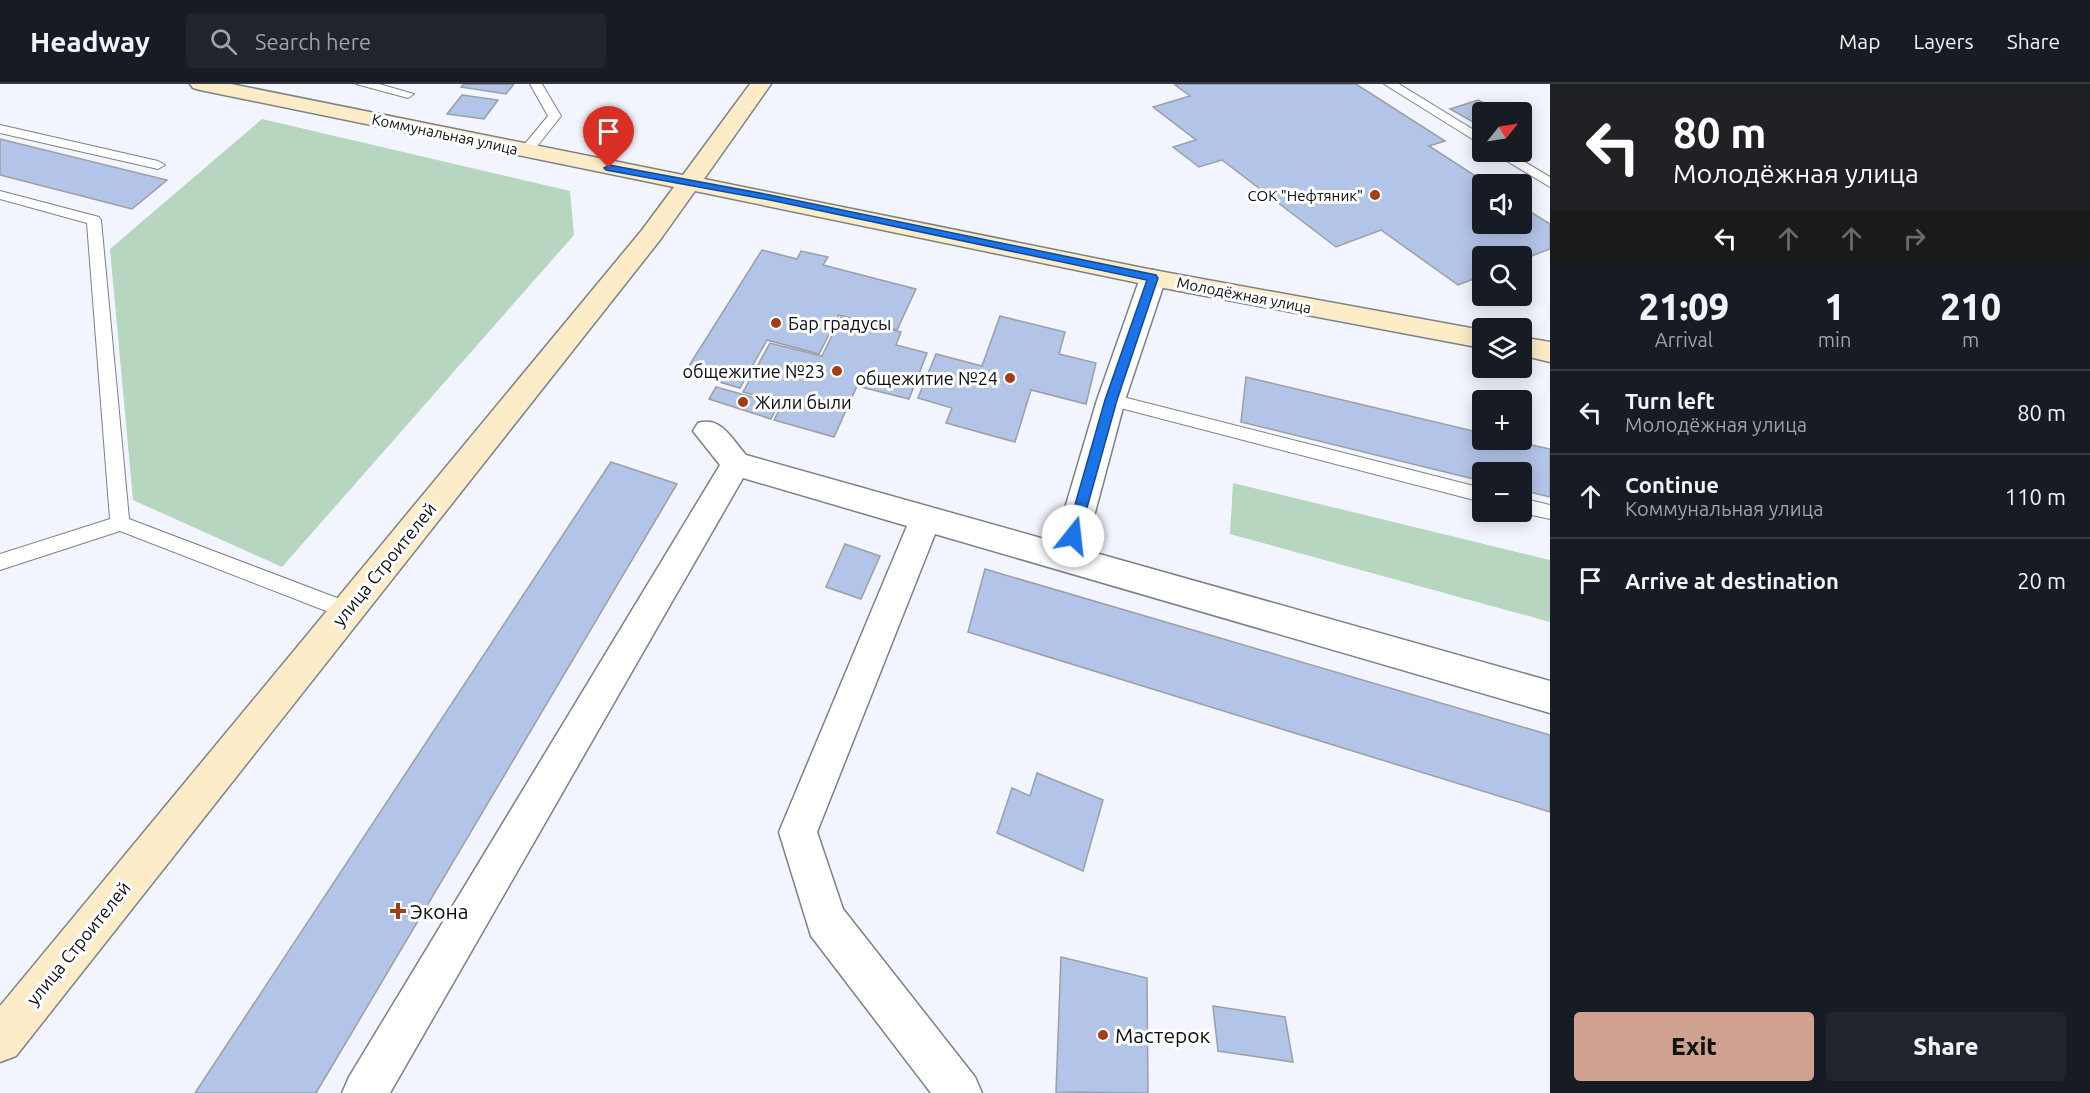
<!DOCTYPE html>
<html lang="en">
<head>
<meta charset="utf-8">
<style>
	:root { --surface:#171b24; --page:#20242c; --text:#f1f3f6; --muted:#9ea1a6; --line:#363941; --accent:#cea190 }
	body { margin:0; font-family:Ubuntu,sans-serif; background:var(--page); color:var(--text); height:100vh; display:flex; flex-direction:column; font-size:22px; white-space:nowrap }
	* { box-sizing:border-box; margin:0 }
	p { font-size:20px; color:var(--muted) }
	.icon { flex:none; width:33px; height:33px; fill:none; stroke:currentColor; stroke-width:2; stroke-linecap:round; stroke-linejoin:round }
	.map { position:relative; flex:1; overflow:hidden }
	.panel { display:flex; flex-direction:column; background:var(--surface); width:540px }
	.panel>* { flex:none }
	.top-card { background:#202124; color:#fff; overflow:hidden }
	.needle { width:39px; rotate:60deg }
	.controls { position:absolute; left:1472px; top:18px; display:grid; gap:12px }
	.controls a { display:grid; place-items:center; width:60px; height:60px; border-radius:6px; background:var(--surface); box-shadow:0 3px 15px #0003; font-size:30px }
	.pin { position:absolute; display:grid; place-items:center; width:51px; height:51px; color:#fff; margin:-62px -26px; border-radius:50% 50% 50% 0; rotate:-45deg; box-shadow:0 0 6px #0007 }
	.pin .icon { rotate:45deg }
	.me { position:absolute; width:66px; margin:-33px; rotate:16deg; stroke-linejoin:round; filter:drop-shadow(0 0 4px #0008) }
	.turn { display:flex; align-items:center; gap:21px; height:126px; padding:0 24px; font-size:27px }
	.turn .icon { width:78px; height:78px; stroke-width:2.5 }
	.turn b { display:block; font-size:42px; line-height:51px }
	.lanes { display:flex; align-items:center; height:57px; padding:0 24px; background:#0003; justify-content:center; gap:30px; direction:ltr }
	.lanes .off { opacity:.35 }
	.eta { display:flex; justify-content:space-evenly; align-items:center; height:102px; text-align:center }
	.eta b { font-size:36px; font-weight:800; line-height:42px }
	.button { display:flex; gap:12px; margin-top:auto; padding:12px 24px }
	.button a { flex:1; height:69px; border-radius:6px; background:var(--accent); color:#111; font-size:24px; font-weight:800; line-height:69px; text-align:center }
	.button a+a { background:var(--page); color:var(--text) }
	ul { padding:0; list-style:none }
	li { display:flex; align-items:center; gap:18px; height:84px; padding:0 24px; border-top:2px solid var(--line) }
	li div { flex:1 }
	li b { display:block; font-size:22px }
	li em { font-style:normal }
	header { display:flex; align-items:center; gap:36px; box-sizing:border-box; height:84px; padding:0 30px; background:var(--surface); border-bottom:2px solid var(--line) }
	header strong { font-size:28px }
	nav { display:flex; gap:33px; margin-inline-start:auto; font-size:21px }
	.search { width:420px; height:54px; background:var(--page); display:flex; align-items:center; gap:15px; box-sizing:border-box; padding:0 21px; border-radius:6px; color:var(--muted); font-size:22px }
	main { display:flex; flex:1; min-height:0 }
	.map>svg:first-child { display:block }
</style>
</head>
<body>
<header>
<strong>Headway</strong>
<div class="search"><svg class="icon" aria-label="search" viewBox="0 0 24 24"><circle cx="10" cy="10" r="6"/><path d="M15 15l6 6"/></svg>Search here</div>
<nav><a>Map</a><a>Layers</a><a>Share</a></nav>
</header>
<main>
<div class="map">
<svg width="1550" height="1009" viewBox="0 0 1550 1009">
	<rect width="100%" height="100%" fill="#f2f5fd"/>
	<!-- green -->
	<g fill="#b6d6bf">
		<path d="M262 35 570 107 574 151 282 483 133 416 110 165Z"/>
		<path d="M1233 399 1550 476V538L1230 450Z"/>
	</g>
	<!-- building -->
	<g fill="#b3c4e9" stroke="#9b9fa5" stroke-width="1.5">
		<path d="M464 0H514L506 10 461 3Z"/>
		<path d="M1180 0H1356L1445 57 1429 62 1488 100H1482V140H1521V122L1550 140V165L1521 176V172H1482V192L1458 201 1381 146 1336 163 1222 76 1199 83 1173 63 1196 56 1153 23 1190 12 1175 1Z"/>
		<path d="M462 11 498 16 484 35 447 30Z"/>
		<path d="M1478 16 1500 28H1482V35L1473 38 1450 25Z"/>
		<path d="M0 55 167 96 132 125 0 91Z"/>
		<path d="M762 166 797 175 801 167 828 173 823 181 916 205 897 246 839 231 819 270 767 256 740 304 685 288Z"/>
		<path d="M1000 232 1065 248 1059 270 1096 279 1086 320 1031 306 1015 358 946 339 952 324 918 314 936 270 982 282Z"/>
		<path d="M841 233 901 248 896 261 927 269 909 315 857 302 834 353 774 336 783 319 743 308 770 259 822 272Z"/>
		<path d="M1246 293 1482 349V356H1510L1550 365V413L1521 406V388H1482V397L1241 338Z"/>
		<path d="M716 303 778 320 771 335 709 315Z"/>
		<path d="M611 378 677 400 316 1009H195Z"/>
		<path d="M845 460 880 472 861 515 826 503Z"/>
		<path d="M985 485 1550 651V728L968 548Z"/>
		<path d="M1037 689 1103 716 1083 787 997 749 1012 704 1030 712Z"/>
		<path d="M1061 873 1147 894 1148 1009 1056 1008Z"/>
		<path d="M1213 922 1285 933 1293 978 1218 967Z"/>
	</g>
	<g fill="none" stroke-linecap="round" stroke-linejoin="round">
		<defs>
			<g id="lane">
				<path d="M356 0H379L414 10 408 14Z"/>
				<path d="M530 0H542L561 32 531 70 526 71 519 67 548 32Z"/>
				<path d="M1384 0H1399L1482 51V61Z"/>
				<path d="M0 41 158 77 165 81 158 85 0 49Z"/>
				<path d="M1492 68H1508L1550 93V103Z"/>
				<path d="M0 107 99 133 101 136 129 435 353 520 356 526 353 532 346 535 339 532 120 447 0 486V470L110 435 87 139 0 115Z"/>
				<path d="M1111 310 1482 404V418L1105 320 1103 316 1105 312Z"/>
				<path d="M1521 414 1550 421V435L1519 428H1521Z"/>
			</g>
			<path id="street" d="M1153 186 1162 188 1166 194 1125 316 1085 466 1550 597V629L935 450 817 748 843 825 975 993 982 1009H931L811 852 779 748 907 442 743 394 390 1009H342L349 993 720 381 693 347 698 339C721 332 732 355 746 371L1055 458 1097 316 1140 194 1144 188Z"/>
			<g id="secondary">
				<path d="M190 0H231L683 91 750 0H771L704 95 1153 186 1482 246V264L1153 202 695 107 660 156 16 972 0 978V922L642 146 674 103 200 6 193 4Z"/>
				<path d="M1521 253 1550 258V278L1521 271Z"/>
			</g>
		</defs>
		<!-- lane casing -->
		<use href="#lane" stroke="#7d8187" stroke-width="2"/>
		<!-- street casing -->
		<use href="#street" stroke="#7d8187" stroke-width="3"/>
		<!-- secondary casing -->
		<use href="#secondary" stroke="#7d8187" stroke-width="3"/>
		<!-- lane -->
		<use href="#lane" fill="#fff" fill-rule="evenodd"/>
		<!-- street -->
		<use href="#street" fill="#fff" fill-rule="evenodd"/>
		<!-- secondary -->
		<use href="#secondary" fill="#fcecc7" fill-rule="evenodd"/>
	</g>
	<!-- route -->
	<path fill="#1a73e8" stroke="#114b97" stroke-width="1.5" d="M609 81 770 111 1156 191 1158 194 1117 316 1078 456 1073 457 1066 452 1105 316 1147 196 770 116 606 86 604 84Z"/>
	<!-- markers -->
	<g fill="#a33d14" stroke="#fff" stroke-width="2">
		<circle cx="1375" cy="111" r="6"/>
		<circle cx="776" cy="239" r="6"/>
		<circle cx="837" cy="287" r="6"/>
		<circle cx="1010" cy="294" r="6"/>
		<circle cx="743" cy="318" r="6"/>
		<path d="M395 818h6v6h6v6h-6v6h-6v-6h-6v-6h6z"/>
		<circle cx="1103" cy="951" r="6"/>
	</g>
	<g text-anchor="middle" dominant-baseline="central" stroke-width="6" stroke-linejoin="round" paint-order="stroke">
		<!-- far-street labels -->
		<g font-size="15" fill="#0b0c0e" stroke="#fff">
			<text transform="translate(445 50) rotate(12)">Коммунальная улица</text>
			<text transform="translate(1244 211) rotate(11)">Молодёжная улица</text>
		</g>
		<!-- far-poi labels -->
		<g font-size="15" fill="#0b0c0e" stroke="#fff" text-anchor="end">
			<text x="1363" y="111">СОК "Нефтяник"</text>
		</g>
		<!-- poi labels -->
		<g font-size="18" fill="#0b0c0e" stroke="#fff" text-anchor="start">
			<text x="788" y="239">Бар градусы</text>
			<text x="825" y="287" text-anchor="end">общежитие №23</text>
			<text x="998" y="294" text-anchor="end">общежитие №24</text>
			<text x="755" y="318">Жили были</text>
		</g>
		<!-- street labels -->
		<g font-size="18" fill="#0b0c0e" stroke="#fff">
			<text transform="translate(384 480) rotate(-51)">улица Строителей</text>
			<text transform="translate(78 859) rotate(-51)">улица Строителей</text>
		</g>
		<!-- near-poi labels -->
		<g font-size="21" fill="#0b0c0e" stroke="#fff" text-anchor="start">
			<text x="410" y="827">Экона</text>
			<text x="1115" y="951">Мастерок</text>
		</g>
	</g>
</svg>
<div class="controls">
<a><svg class="needle" viewBox="-14 -14 28 28"><path d="M0-13l5 13h-10z" fill="#e53935"/><path d="M0 13l5-13h-10z" fill="#9ea1a6"/></svg></a>
<a><svg class="icon" aria-label="sound" viewBox="0 0 24 24"><path d="M4 9h4l5-4v14l-5-4H4zM17 9q2 3 0 6"/></svg></a>
<a><svg class="icon" aria-label="search" viewBox="0 0 24 24"><circle cx="10" cy="10" r="6"/><path d="M15 15l6 6"/></svg></a>
<a><svg class="icon" aria-label="layers" viewBox="0 0 24 24"><path d="M12 4l9 5-9 5-9-5zM3 14l9 5 9-5"/></svg></a>
<a>+</a>
<a>−</a>
</div>
<div class="pin" style="left:609px;top:84px;background:#d93025"><svg class="icon" aria-label="arrive" viewBox="0 0 24 24"><path d="M6 21V4h12l-3 4 3 4H6"/></svg></div>
<svg class="me" style="left:1073px;top:452px" viewBox="-20 -20 40 40"><circle r="19" fill="#fff"/><path d="M0-13L10 11 0 6-10 11z" fill="#1a73e8"/></svg>
</div>
<section class="panel">
<div class="top-card">
<div class="turn"><svg class="icon" aria-label="left" viewBox="0 0 24 24"><path d="M17 20v-9H6M10 6l-5 5 5 5"/></svg><div><b>80 m</b>Молодёжная улица</div></div>
<div class="lanes"><svg class="icon" aria-label="left" viewBox="0 0 24 24"><path d="M17 20v-9H6M10 6l-5 5 5 5"/></svg><svg class="icon off" aria-label="ahead" viewBox="0 0 24 24"><path d="M12 20V5M6 11l6-6 6 6"/></svg><svg class="icon off" aria-label="ahead" viewBox="0 0 24 24"><path d="M12 20V5M6 11l6-6 6 6"/></svg><svg class="icon off" aria-label="right" viewBox="0 0 24 24"><path d="M7 20v-9h11M14 6l5 5-5 5"/></svg></div>
</div>
<div class="eta">
<div><b>21:09</b><p>Arrival</p></div>
<div><b>1</b><p>min</p></div>
<div><b>210</b><p>m</p></div>
</div>
<ul>
<li><svg class="icon" aria-label="left" viewBox="0 0 24 24"><path d="M17 20v-9H6M10 6l-5 5 5 5"/></svg><div><b>Turn left</b><p>Молодёжная улица</p></div><em>80 m</em></li>
<li><svg class="icon" aria-label="ahead" viewBox="0 0 24 24"><path d="M12 20V5M6 11l6-6 6 6"/></svg><div><b>Continue</b><p>Коммунальная улица</p></div><em>110 m</em></li>
<li><svg class="icon" aria-label="arrive" viewBox="0 0 24 24"><path d="M6 21V4h12l-3 4 3 4H6"/></svg><div><b>Arrive at destination</b></div><em>20 m</em></li>
</ul>
<div class="button"><a>Exit</a><a>Share</a></div>
</section>
</main>
</body>
</html>
